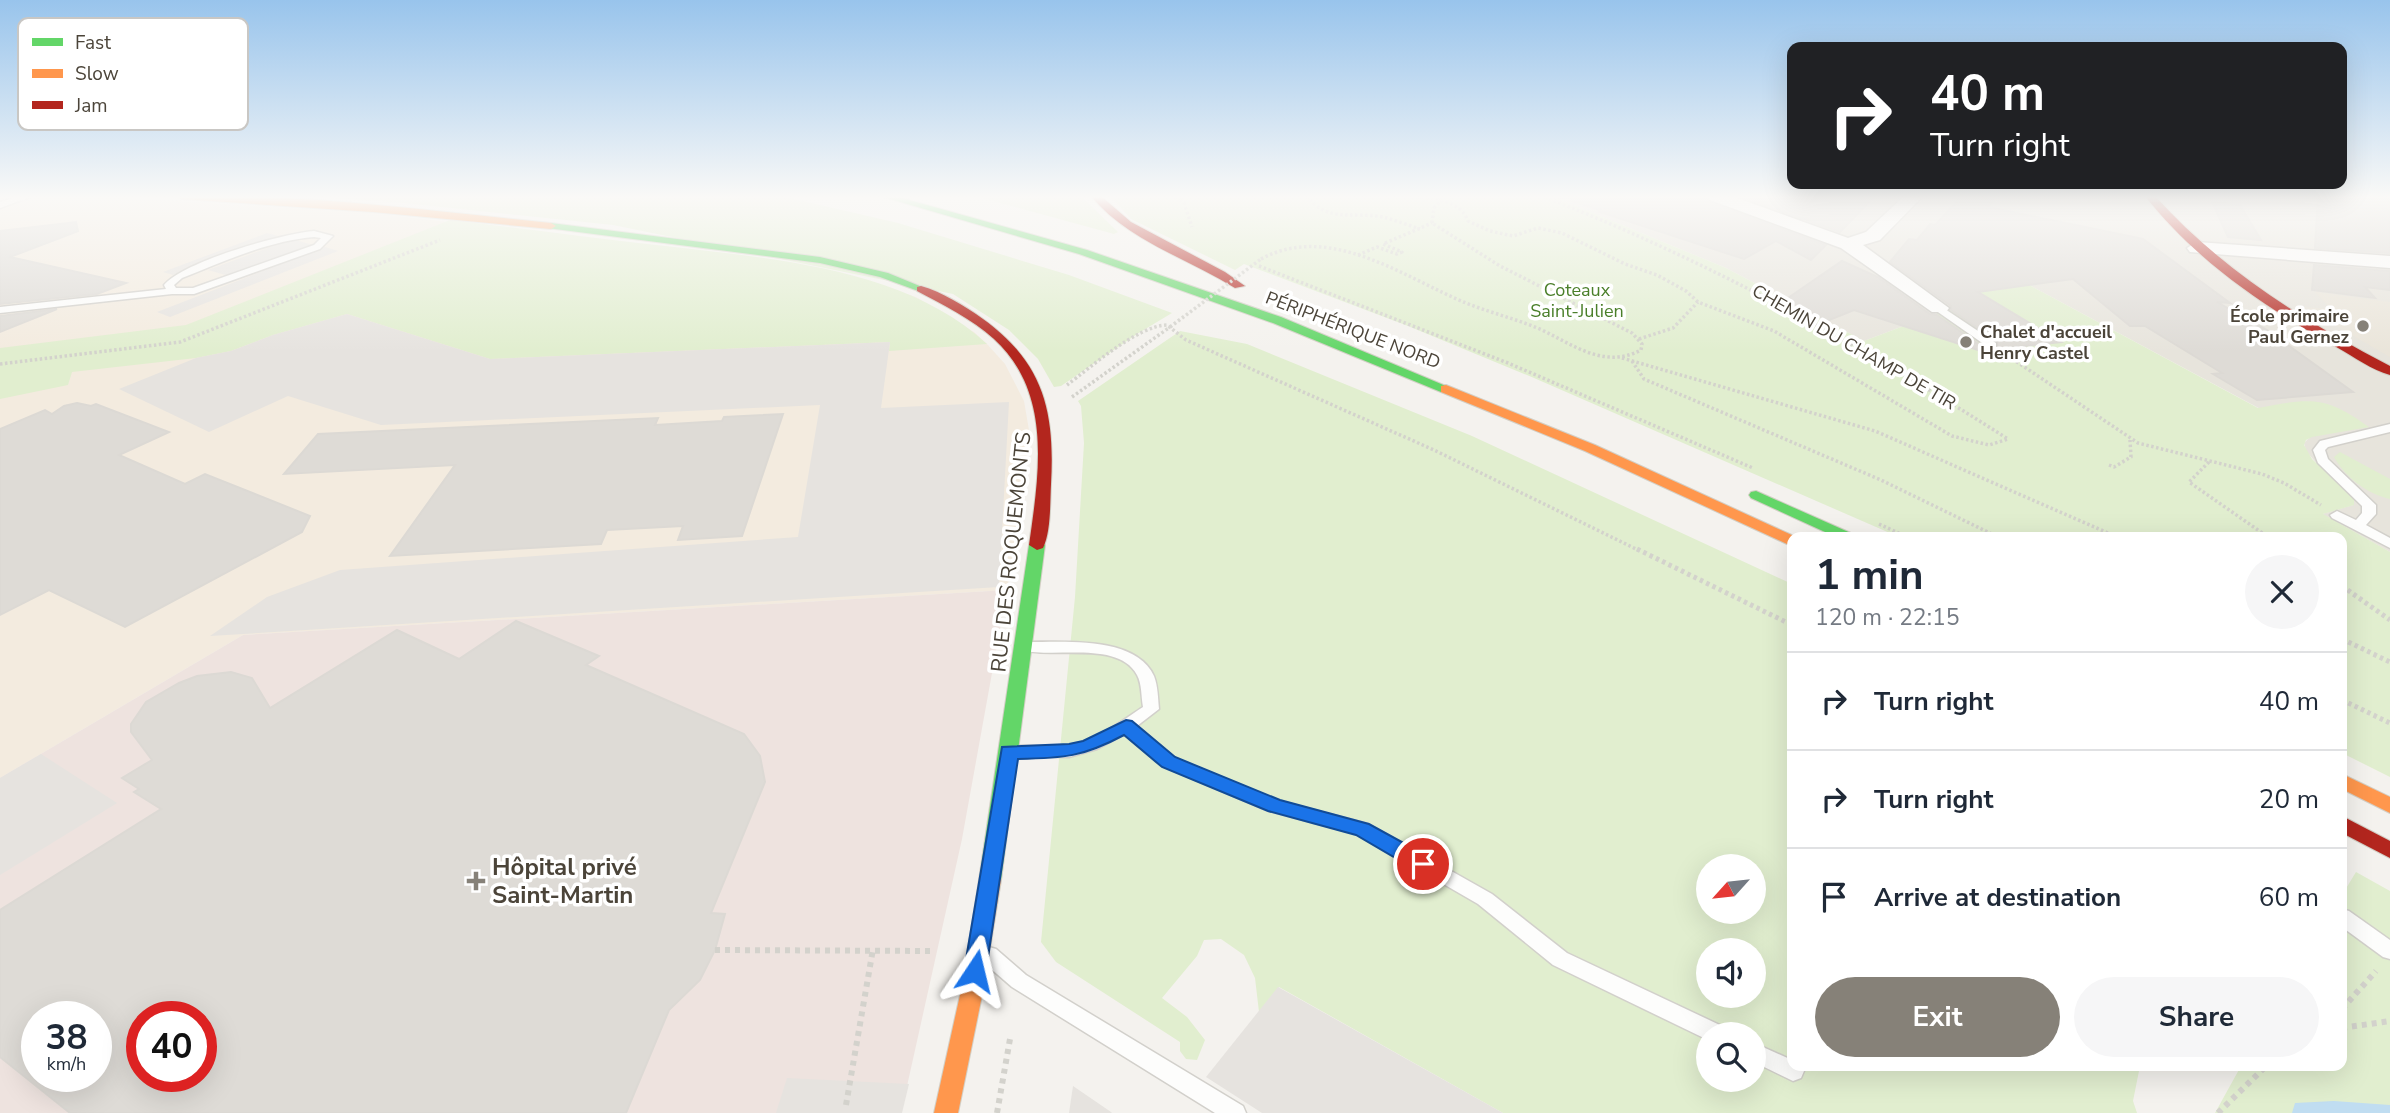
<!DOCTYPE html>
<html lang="en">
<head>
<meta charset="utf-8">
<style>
	:root { --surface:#fff; --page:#f6f6f7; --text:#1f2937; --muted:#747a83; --line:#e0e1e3; --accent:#868178 }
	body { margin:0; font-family:"Nunito Sans",sans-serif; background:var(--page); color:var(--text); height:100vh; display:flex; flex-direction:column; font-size:26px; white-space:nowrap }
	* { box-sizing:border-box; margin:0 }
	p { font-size:23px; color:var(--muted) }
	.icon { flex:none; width:38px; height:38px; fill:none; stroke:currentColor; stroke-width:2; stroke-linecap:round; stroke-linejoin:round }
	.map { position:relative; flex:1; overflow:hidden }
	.drawer { position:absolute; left:1787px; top:532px; width:560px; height:539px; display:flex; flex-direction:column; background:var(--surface); border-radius:14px; box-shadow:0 7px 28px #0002 }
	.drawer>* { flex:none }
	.banner { position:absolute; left:1787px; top:42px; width:560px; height:147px; border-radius:14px; box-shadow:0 7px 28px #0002; background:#202124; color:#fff; overflow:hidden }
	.needle { width:46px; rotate:243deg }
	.fabs { position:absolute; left:1696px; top:854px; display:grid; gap:14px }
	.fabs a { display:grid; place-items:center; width:70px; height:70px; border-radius:50%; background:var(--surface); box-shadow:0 7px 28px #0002; font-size:35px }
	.speed { position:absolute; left:21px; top:1001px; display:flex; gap:14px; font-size:35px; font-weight:700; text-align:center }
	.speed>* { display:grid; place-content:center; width:91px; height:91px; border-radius:50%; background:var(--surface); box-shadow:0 7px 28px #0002; line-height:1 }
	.speed small { font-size:18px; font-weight:400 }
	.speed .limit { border:10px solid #d22; background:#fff; color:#111 }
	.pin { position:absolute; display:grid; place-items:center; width:60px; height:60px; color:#fff; margin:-30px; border:4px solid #fff; border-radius:50%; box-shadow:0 2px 7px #0007 }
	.me { position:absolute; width:77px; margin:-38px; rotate:10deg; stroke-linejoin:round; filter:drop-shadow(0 0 5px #0008) }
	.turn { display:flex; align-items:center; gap:24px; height:147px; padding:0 28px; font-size:32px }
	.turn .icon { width:91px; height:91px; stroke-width:2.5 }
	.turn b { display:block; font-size:49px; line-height:60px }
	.round { display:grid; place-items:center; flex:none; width:74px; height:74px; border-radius:37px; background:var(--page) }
	.overview { display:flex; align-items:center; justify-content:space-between; height:119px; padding:0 28px }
	h1 { font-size:42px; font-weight:700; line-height:52px }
	.primary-button { display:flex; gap:14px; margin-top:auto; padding:14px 28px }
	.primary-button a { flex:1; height:80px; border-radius:42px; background:var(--accent); color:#fff; font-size:28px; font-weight:700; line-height:80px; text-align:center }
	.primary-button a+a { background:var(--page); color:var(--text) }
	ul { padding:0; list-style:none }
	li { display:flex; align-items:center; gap:21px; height:98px; padding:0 28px; border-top:2px solid var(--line) }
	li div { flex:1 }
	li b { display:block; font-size:26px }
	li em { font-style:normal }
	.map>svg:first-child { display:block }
</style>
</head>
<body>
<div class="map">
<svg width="2390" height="1113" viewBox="0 0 2390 1113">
	<rect width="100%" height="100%" fill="#f4f2ee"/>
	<!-- residential -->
	<path fill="#e7e4dc" d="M1552 196H2390V552L2322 514 2353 505 2306 451 2304 443 2311 436 2005 272 1948 309 1864 341 1726 268Z"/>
	<!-- commercial -->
	<path fill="#f3ebdf" d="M0 196 120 198 373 213 790 263 851 276 916 297 974 332 987 344 1005 364 1024 401 1030 436 1007 590 243 635 0 778Z"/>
	<!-- education -->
	<path fill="#eae5da" d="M2315 292 2390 302V357L2303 307 2331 309Z"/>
	<!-- medical -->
	<path fill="#eee3df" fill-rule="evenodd" d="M1007 590 962 839 901 1113H0V778L243 635ZM37 1017H96V1076H37ZM142 1017H201V1076H142Z"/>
	<!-- green -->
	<g fill="#e1eecf" fill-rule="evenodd">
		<path d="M299 196H781L898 223 1069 275 1172 313 1137 334 1061 386 1054 387 1038 359 1009 330 953 294 613 225 395 202Z"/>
		<path d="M975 196H1081L1118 232 1114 234Z"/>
		<path d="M1110 196H1552L1726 268 1864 341 1948 309 2005 272 2258 408C2310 398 2325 395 2369 427L2312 437 2306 440 2304 445 2312 459 2354 498V505L2323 514 2390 552V777L2342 753V537H1899L1534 378 1408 326 1244 264 1235 270 1131 219Z"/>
		<path d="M450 220C519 228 587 237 656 245 765 258 904 266 987 344L889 351 890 342 490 359 347 314 273 335 231 351 196 358 72 372 68 385 0 399V348L186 325Z"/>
		<path d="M1180 331 1247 344 1472 436 1792 584V1066H2140L2133 1101 2137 1113H1503L1279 987 1259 1012 1255 978 1244 955 1221 939 1204 940 1197 956 1162 998 1187 1017 1205 1040 1197 1060 1186 1059 1180 1051V1042L1056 962 1041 942 1075 597 1084 443 1081 406 1078 401ZM1708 866H1754V912H1708ZM1708 950H1754V996H1708ZM1708 1034H1754V1080H1708Z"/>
		<path d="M2340 452 2390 479V499C2367 494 2346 478 2334 457Z"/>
		<path d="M2356 872 2390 891V1113H2215L2241 1066H2342V895Z"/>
	</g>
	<!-- parking -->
	<g fill="#e6e3df">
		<path d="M267 233 278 236 173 275 163 272Z"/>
		<path d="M292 239 313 245 229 276 208 270Z"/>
		<path d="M325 247 338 251 170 317 157 312Z"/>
		<path d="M347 314 490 359 890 342 881 408 1009 402 999 587 210 636 267 597 340 570 798 537 820 405 381 425 288 396 209 432 119 389 196 358 231 351 273 335Z"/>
		<path d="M41 754 117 803 0 875V778Z"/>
		<path d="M1278 987 1503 1113H1262L1206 1077Z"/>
		<path d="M787 1078 909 1084 902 1113H776Z"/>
		<path d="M1073 1086 1111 1112 1112 1113H1069Z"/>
	</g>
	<!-- water -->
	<path fill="#c0ddf1" d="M2334 1101 2390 1105V1113H2292L2295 1103Z"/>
	<!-- building -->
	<g fill="#dedbd6" stroke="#dcd9d4" stroke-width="2" fill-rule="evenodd">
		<path d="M1572 196H1704L1709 202 1826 245 1811 260 1776 241 1744 259 1600 212 1603 211 1572 201Z"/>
		<path d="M1739 196H1875L1840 232Z"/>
		<path d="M1962 196H1997L1988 207 2143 239 2230 303 2217 302 2267 330 2353 392 2257 400 2213 374 2222 373 2145 326H2130L2073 279 1978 292 2061 342 1998 349 1997 341 1951 310V306L1890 262 1909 239 1917 240 1930 224 1935 225Z"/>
		<path d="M2318 196H2390V253L2315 248Z"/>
		<path d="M2212 202 2240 205 2261 240 2228 237Z"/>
		<path d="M76 222 78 231 10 257 126 283 97 294 0 304V231Z"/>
		<path d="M1842 261 1878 277 1930 314 1937 315 1986 349 1991 350 1981 351 1854 310 1827 321 1785 300Z"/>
		<path d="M2314 265 2390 271V290L2365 287 2375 298 2312 290Z"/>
		<path d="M57 309 0 332V316Z"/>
		<path d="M77 403 91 406 96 404 169 432 119 455 185 484 205 474 310 516 302 532 125 627 49 590 0 615V429L45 410 52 414 64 406Z"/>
		<path d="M783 414 742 536 678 540 683 526 607 530 601 544 390 556 455 465 284 474 318 434 658 418 655 425 722 421 724 417Z"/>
		<path d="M516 621 599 656 586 665 744 734 760 756 765 782 711 913 725 914 715 950 700 980 669 1010 626 1113H70L0 1057V910L161 809 134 792 139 789 122 778 152 760 131 732V724L146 702 179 683 197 676 231 672 252 678 270 708 397 630 459 659ZM37 1017H96V1076H37ZM142 1017H201V1076H142Z"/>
	</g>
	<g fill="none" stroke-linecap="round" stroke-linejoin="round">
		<defs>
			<g id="lane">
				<path d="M20 196H33L0 208V202Z"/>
				<path d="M314 231 333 236 320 249 194 294H172L0 313V307L166 289 164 285C185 261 281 234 314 231ZM314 237 321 238 314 245 193 288H176L174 285 182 278C225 261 268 241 314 237Z"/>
				<path d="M1939 305 1996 343V347H1988L1935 310 1934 308Z"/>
				<path d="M2390 424V432L2328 447 2325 450 2328 459 2376 505V514L2366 525 2390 538V548L2332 518 2330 515 2337 511 2356 520 2362 513V506L2318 463 2313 450 2320 441Z"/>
				<path d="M1028 642C1065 642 1136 636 1154 676 1158 686 1158 699 1159 709L1137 726 1175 758 1279 801 1368 824 1492 894 1567 953 1724 1027 1727 1034H1708V1040L1553 965 1478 904 1357 834 1269 811 1163 766 1125 734 1097 749 1069 757 1008 756 1006 752 1008 748 1014 746C1032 745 1051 748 1069 745 1097 741 1120 722 1143 707 1141 696 1142 684 1137 675 1118 640 1053 659 1023 650L1020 647 1023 644Z"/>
				<path d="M2342 909 2349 911 2390 940V959L2383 957 2342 927Z"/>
				<path d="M989 947 996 949 1026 975 1243 1106 1246 1113H1215L1012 987 982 961 979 955 982 949Z"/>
				<path d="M1754 1043 1792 1060V1066H1801L1804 1071 1801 1078 1793 1081 1754 1062Z"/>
			</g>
			<g id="street">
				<path d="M1707 196H1732L1848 238 1866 232 1904 196H1923L1880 240 1863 245 1949 308 1946 312H1932L1841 248 1710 200Z"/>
				<path d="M2197 242 2390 256V268L2190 252 2187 248Z"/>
			</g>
			<g id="fast">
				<path d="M880 196H895L1087 250 1281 317 1453 389 1451 392H1441L1273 323 1079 254Z"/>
				<path d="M551 223 820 257 888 273 927 289 921 292 880 277 820 263 547 228V224Z"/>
				<path d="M1756 491 1853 534 1856 537H1836L1751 498 1749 495 1751 492Z"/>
				<path d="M1037 540 1045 545 1001 880 997 886 990 888 983 886 979 880 1029 545Z"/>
			</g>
			<g id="slow">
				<path d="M177 196C301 193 428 211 551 223L556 226 551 229 373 212 182 199Z"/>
				<path d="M1446 385 1595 445 1796 537H1792V546L1787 544 1585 451 1441 392V386Z"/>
				<path d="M2342 774 2390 797V813L2342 789Z"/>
				<path d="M990 872 997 874 1001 880 984 986 958 1113H934L962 986 979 880 983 874Z"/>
			</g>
			<g id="jam">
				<path d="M1091 196H1101L1131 222 1225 272 1245 286 1235 288C1187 258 1128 241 1091 196Z"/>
				<path d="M2145 196H2155C2222 270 2302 320 2390 366V375C2372 370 2354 357 2338 348 2266 308 2196 261 2145 196Z"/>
				<path d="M921 286C942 292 965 306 983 319 1044 363 1055 412 1051 484 1050 503 1051 532 1043 548L1037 550 1029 545C1039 474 1053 393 994 339 972 319 943 305 917 291V287Z"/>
				<path d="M2342 816 2390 841V858L2342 833Z"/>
			</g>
		</defs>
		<!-- lane casing -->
		<use href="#lane" stroke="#d2d0cb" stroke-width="3"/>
		<!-- street casing -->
		<use href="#street" stroke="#d2d0cb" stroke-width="3"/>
		<!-- fast casing -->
		<use href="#fast" stroke="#d3cfc5" stroke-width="2"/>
		<!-- slow casing -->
		<use href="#slow" stroke="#d3cfc5" stroke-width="2"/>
		<!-- jam casing -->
		<use href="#jam" stroke="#d3cfc5" stroke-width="2"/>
		<!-- path-far2 -->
		<g stroke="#d3d2cc" stroke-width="3.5" stroke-dasharray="2.5 2.5" stroke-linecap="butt">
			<path d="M1176 196 1184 203 1192 227"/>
			<path d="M1306 196C1330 224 1352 211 1383 217 1395 220 1408 225 1420 229"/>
			<path d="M1406 196C1427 199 1459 197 1468 221L1490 231 1513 236 1538 228 1562 233 1625 264 1657 275 1686 291 1698 302 1774 331 1952 436 1989 445 2008 439C1859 344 1707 260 1542 196"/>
			<path d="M1432 223 1434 208 1444 196"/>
			<path d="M1358 255 1377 247 1397 254 1402 252 1383 244 1432 223"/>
			<path d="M1261 259C1330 222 1403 277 1466 303 1491 313 1517 319 1542 330 1575 346 1605 369 1641 350L1642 344 1632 333 1500 266 1432 223"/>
			<path d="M1259 266 1508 363 1753 468"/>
			<path d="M1639 339 1673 328 1698 302"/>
			<path d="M2008 356 2138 443 2262 474 2284 483 2321 505"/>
			<path d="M1622 358 1875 431 2117 537"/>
			<path d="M1632 361 1644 379 1881 480 1998 537"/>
			<path d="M0 364 180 342 440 240"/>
			<path d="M1067 385C1091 367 1137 326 1167 325L1186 340 1434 450 1640 551"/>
			<path d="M1072 397 1170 327"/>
			<path d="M2209 462 2189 482 2268 537"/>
			<path d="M2109 465 2114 467 2131 457 2130 440"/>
			<path d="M1879 524 1907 537"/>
		</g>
		<!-- path-far1 -->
		<g stroke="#d3d2cc" stroke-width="5" stroke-dasharray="3.5 3.5" stroke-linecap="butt">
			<path d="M1637 549 1792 625"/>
			<path d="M2342 586 2390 620"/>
			<path d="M2342 639 2390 662"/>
			<path d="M2342 700 2390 723"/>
		</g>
		<!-- path -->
		<g stroke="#d3d2cc" stroke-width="6" stroke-dasharray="5 5" stroke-linecap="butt">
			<path d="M715 950 935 951"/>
			<path d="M2342 1009 2376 971"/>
			<path d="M2342 1028 2390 1021"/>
			<path d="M846 1105 873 949"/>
			<path d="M997 1113 1010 1039"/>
			<path d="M2218 1113 2266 1066"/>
		</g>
		<!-- lane -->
		<use href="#lane" fill="#fdfdfc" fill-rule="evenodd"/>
		<!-- street -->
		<use href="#street" fill="#fdfdfc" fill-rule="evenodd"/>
		<!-- fast -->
		<use href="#fast" fill="#63d668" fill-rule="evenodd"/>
		<!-- slow -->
		<use href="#slow" fill="#ff974d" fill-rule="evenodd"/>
		<!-- jam -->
		<use href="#jam" fill="#b3261e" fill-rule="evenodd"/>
		<!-- path-bridge -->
		<path stroke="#d3d2cc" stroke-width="3.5" stroke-dasharray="2.5 2.5" stroke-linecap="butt" d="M1170 327 1261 259"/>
	</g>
	<!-- sky -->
	<linearGradient id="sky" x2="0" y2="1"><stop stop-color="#98c4ec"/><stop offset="0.56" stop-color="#faf9f7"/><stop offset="1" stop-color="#faf9f7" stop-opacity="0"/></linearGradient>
	<rect width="2390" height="352" fill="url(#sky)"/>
	<!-- route -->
	<path fill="#1a73e8" stroke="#114b97" stroke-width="2" d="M1126 720 1132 721 1175 757 1280 800 1369 824 1431 858 1434 864 1431 870 1423 872 1416 870 1356 835 1268 811 1162 767 1124 735C1083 757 1064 758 1018 759L986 971 983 978 975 981 967 978 964 971 1002 747 1069 744 1083 741Z"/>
	<!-- markers -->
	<g fill="#868178" stroke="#fff" stroke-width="2.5">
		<circle cx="2363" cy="326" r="7"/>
		<circle cx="1966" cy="342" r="7"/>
		<path d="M472.5 870.5h7v7h7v7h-7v7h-7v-7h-7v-7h7z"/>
	</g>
	<g text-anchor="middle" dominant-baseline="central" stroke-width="7" stroke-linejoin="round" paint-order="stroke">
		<!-- far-park labels -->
		<g font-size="18" fill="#4a7f2a" stroke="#fff">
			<text x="1577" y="290">Coteaux<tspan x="1577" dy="21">Saint-Julien</tspan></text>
		</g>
		<!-- far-poi labels -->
		<g font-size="18" font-weight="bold" fill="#4b4439" stroke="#fff" text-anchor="end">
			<text x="2349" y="316">École primaire<tspan x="2349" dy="21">Paul Gernez</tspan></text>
			<text x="1980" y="332" text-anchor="start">Chalet d'accueil<tspan x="1980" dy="21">Henry Castel</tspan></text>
		</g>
		<!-- far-street labels -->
		<g font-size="18" fill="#4b4439" stroke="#fff">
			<text transform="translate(1353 330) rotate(21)">PÉRIPHÉRIQUE NORD</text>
			<text transform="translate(1854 347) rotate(30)">CHEMIN DU CHAMP DE TIR</text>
		</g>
		<!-- street labels -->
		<g font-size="21" fill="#4b4439" stroke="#fff">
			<text transform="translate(1011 552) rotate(-84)">RUE DES ROQUEMONTS</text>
		</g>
		<!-- near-poi labels -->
		<g font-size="24" font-weight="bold" fill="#4b4439" stroke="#fff" text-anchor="start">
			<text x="492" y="867">Hôpital privé<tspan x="492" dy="28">Saint-Martin</tspan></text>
		</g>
	</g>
	<!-- legend -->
	<rect x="18" y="18" width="230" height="112" rx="10" fill="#fff" stroke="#c9c7c4" stroke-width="2"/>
	<rect x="32" y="38" width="31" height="8" fill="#63d668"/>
	<rect x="32" y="69" width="31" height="9" fill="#ff974d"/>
	<rect x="32" y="101" width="31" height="8" fill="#b3261e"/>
	<g font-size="19" fill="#4b4439">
		<text x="75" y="49">Fast</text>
		<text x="75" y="80">Slow</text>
		<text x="75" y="112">Jam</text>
	</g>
</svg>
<div class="fabs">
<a><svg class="needle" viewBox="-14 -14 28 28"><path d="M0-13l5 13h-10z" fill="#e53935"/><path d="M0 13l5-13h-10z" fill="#747a83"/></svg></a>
<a><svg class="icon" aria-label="sound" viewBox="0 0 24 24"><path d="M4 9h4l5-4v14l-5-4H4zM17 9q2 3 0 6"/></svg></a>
<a><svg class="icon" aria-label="search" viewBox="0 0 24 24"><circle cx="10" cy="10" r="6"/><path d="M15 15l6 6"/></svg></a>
</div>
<div class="speed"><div>38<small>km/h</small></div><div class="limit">40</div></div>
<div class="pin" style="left:1423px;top:864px;background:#d93025"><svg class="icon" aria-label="arrive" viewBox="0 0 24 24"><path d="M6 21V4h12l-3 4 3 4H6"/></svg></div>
<svg class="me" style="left:975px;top:971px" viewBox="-20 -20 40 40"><path d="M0-17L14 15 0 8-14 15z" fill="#1a73e8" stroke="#fff" stroke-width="4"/></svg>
<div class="banner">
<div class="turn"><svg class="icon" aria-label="right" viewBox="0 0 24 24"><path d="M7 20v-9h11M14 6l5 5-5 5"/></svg><div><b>40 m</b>Turn right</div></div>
</div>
<section class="drawer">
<div class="overview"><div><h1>1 min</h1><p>120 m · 22:15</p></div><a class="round"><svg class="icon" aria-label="close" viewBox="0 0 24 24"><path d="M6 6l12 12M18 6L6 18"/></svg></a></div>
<ul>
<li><svg class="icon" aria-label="right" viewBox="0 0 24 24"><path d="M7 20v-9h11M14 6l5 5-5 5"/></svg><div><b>Turn right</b></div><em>40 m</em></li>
<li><svg class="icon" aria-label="right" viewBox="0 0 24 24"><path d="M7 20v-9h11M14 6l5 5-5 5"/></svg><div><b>Turn right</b></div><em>20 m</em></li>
<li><svg class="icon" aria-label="arrive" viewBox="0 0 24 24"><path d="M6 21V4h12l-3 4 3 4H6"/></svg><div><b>Arrive at destination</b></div><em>60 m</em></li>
</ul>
<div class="primary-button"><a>Exit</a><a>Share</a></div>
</section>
</div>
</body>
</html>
